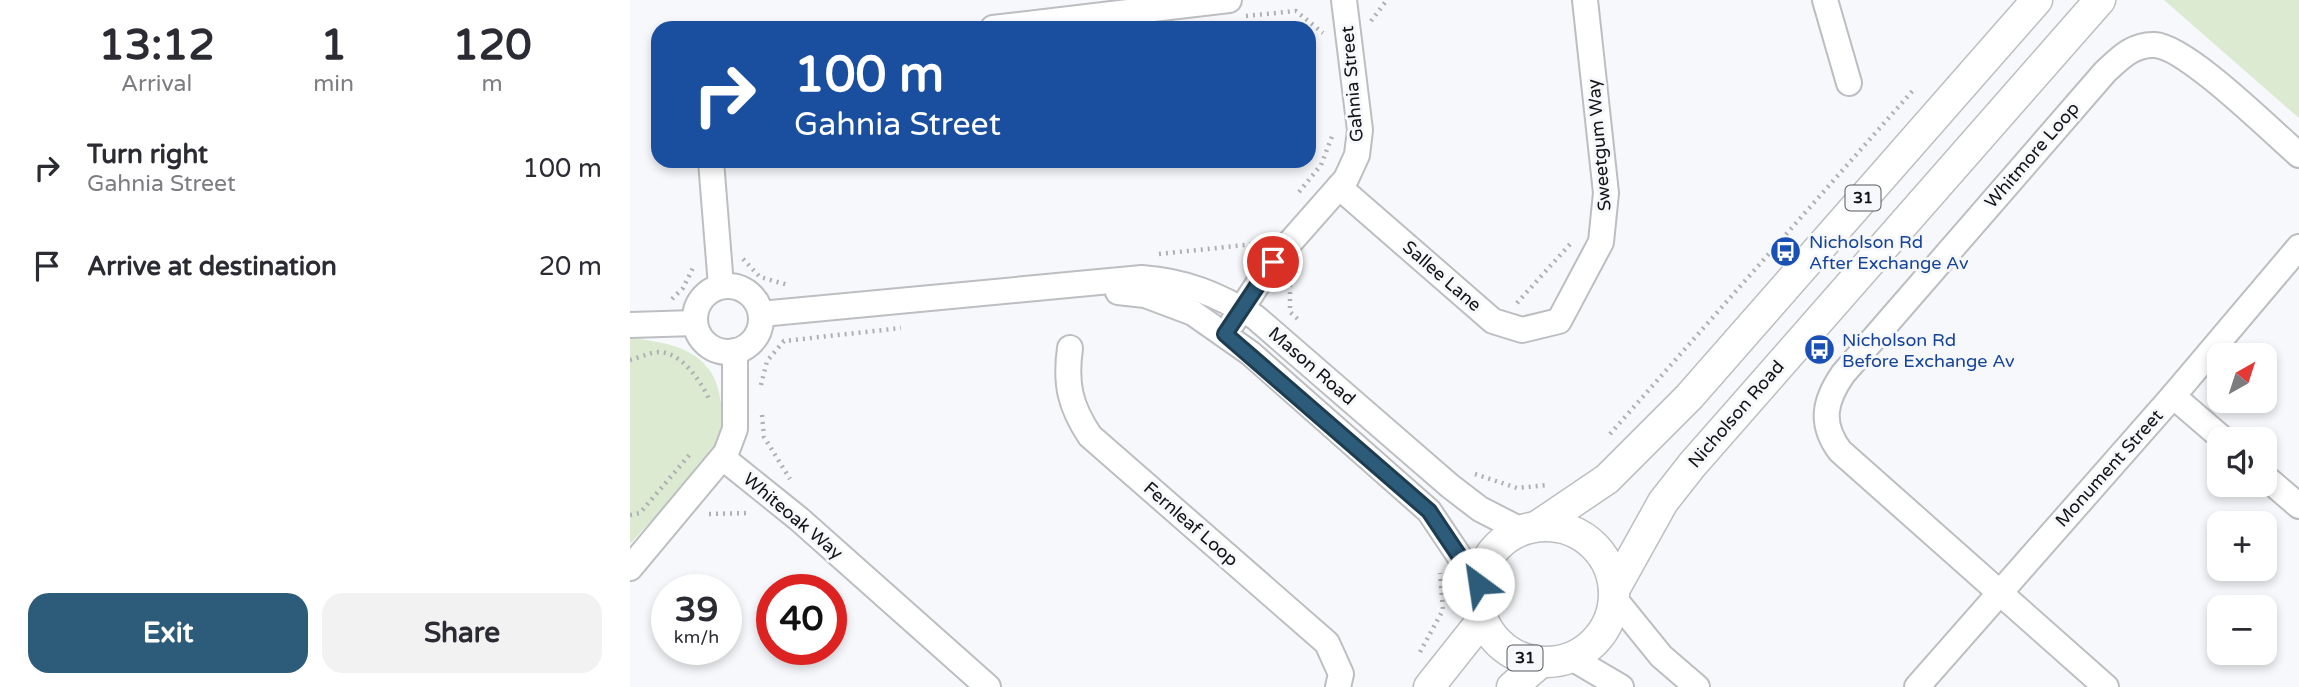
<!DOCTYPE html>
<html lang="en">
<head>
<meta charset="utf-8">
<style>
	:root { --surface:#fff; --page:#f2f2f3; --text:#2b2b33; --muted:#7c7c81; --accent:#2d5c7b }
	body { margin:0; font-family:"Varela Round",sans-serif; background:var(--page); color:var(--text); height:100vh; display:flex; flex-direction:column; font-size:26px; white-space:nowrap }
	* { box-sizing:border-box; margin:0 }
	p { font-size:23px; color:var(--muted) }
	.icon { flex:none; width:38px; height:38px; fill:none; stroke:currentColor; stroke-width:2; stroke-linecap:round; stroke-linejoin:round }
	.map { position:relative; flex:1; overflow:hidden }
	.details { display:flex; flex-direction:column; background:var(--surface); width:630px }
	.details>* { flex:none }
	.top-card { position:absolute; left:21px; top:21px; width:665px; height:147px; border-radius:21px; box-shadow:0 4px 10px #0003; background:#1a4fa0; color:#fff; overflow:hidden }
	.needle { width:46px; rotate:39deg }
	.tools { position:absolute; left:1577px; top:343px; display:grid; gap:14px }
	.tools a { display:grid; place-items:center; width:70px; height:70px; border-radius:14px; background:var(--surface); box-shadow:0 4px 10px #0003; font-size:35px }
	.speed { position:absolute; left:21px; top:574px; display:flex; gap:14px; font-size:35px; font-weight:700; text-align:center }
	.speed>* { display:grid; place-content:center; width:91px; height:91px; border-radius:50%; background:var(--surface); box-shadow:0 4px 10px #0003; line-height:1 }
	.speed small { font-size:18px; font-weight:400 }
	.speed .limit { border:10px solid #d22; background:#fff; color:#111 }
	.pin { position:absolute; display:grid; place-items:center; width:60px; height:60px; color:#fff; margin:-30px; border:4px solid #fff; border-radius:50%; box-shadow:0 2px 7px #0007 }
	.me { position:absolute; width:77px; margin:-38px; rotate:329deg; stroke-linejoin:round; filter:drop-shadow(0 0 5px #0008) }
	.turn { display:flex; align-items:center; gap:24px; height:147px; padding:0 28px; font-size:32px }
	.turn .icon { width:91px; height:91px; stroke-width:2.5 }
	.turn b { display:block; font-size:49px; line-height:60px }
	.eta { display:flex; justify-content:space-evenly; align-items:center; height:119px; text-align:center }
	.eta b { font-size:42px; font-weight:800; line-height:49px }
	.primary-button { display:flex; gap:14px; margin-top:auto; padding:14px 28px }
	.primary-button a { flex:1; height:80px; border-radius:21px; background:var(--accent); color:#fff; font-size:28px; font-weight:800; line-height:80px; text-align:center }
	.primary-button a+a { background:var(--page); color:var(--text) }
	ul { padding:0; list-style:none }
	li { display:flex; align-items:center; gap:21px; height:98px; padding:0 28px }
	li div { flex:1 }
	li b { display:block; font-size:26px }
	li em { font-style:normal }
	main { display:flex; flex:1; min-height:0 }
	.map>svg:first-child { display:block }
</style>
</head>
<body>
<main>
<section class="details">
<div class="eta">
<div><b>13:12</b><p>Arrival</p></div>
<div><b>1</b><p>min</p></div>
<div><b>120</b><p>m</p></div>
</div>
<ul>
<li><svg class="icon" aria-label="right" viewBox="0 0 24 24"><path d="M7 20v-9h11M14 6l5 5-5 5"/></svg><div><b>Turn right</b><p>Gahnia Street</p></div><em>100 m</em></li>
<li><svg class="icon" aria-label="arrive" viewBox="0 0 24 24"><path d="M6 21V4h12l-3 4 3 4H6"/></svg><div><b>Arrive at destination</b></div><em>20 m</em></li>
</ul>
<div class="primary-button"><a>Exit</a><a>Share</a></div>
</section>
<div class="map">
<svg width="1669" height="687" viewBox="0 0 1669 687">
	<rect width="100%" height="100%" fill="#f6f8fb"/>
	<!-- green -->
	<g fill="#dbead1">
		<path d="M1534 0H1669V118Z"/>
		<path d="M0 338C45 343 85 351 91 403 93 418 92 432 85 445 69 474 23 518 0 544Z"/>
	</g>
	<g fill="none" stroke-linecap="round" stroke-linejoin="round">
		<defs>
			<g id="minor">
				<path d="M1195 0 1219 83"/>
				<path d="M363 28 599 0"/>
				<path d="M81 161 91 286"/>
				<path d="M709 187 863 321 892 330 929 321 971 242 976 193 955 0"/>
				<circle cx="98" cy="319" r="33"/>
				<path d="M488 292 515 295 563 313 620 353 799 511 848 584"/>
				<path d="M131 314 512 278C556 281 588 295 625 317L820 486 850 509 891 530"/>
				<path d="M603 322 641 264 716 179 727 155 730 130 714 0"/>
				<path d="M0 325 65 323"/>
				<path d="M440 348C435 384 440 406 460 436L697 643 711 674 708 687"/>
				<path d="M1543 396 1593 439"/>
				<path d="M93 458 169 519 358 687"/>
				<path d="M1634 476 1669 506"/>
				<path d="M0 568 96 453 105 429V351"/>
				<path d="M984 598 1031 656 1067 687"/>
				<path d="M940 657 991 687"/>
				<path d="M1287 687 1543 396 1669 247"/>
				<path d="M1476 687 1210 451C1189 423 1195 400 1213 374L1475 72C1490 58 1503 44 1525 45 1557 47 1641 131 1669 155"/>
			</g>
			<g id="major">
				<path d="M909 525 977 479 1059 397 1407 0"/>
				<circle cx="916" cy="594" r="68"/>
				<path d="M984 590 1033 502 1062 465 1470 0"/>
				<path d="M799 687 853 619"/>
				<path d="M882 687 911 662"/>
			</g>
		</defs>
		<!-- minor casing -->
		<use href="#minor" stroke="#bcbec1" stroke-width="28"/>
		<!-- major casing -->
		<use href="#major" stroke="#bcbec1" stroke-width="33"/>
		<!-- path -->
		<g stroke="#afb0b3" stroke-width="4.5" stroke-dasharray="2 5" stroke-linecap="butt">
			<path d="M616 16 666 11 693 33"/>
			<path d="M741 21 757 0"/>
			<path d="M669 192 691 165 703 134"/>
			<path d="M529 254 625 244"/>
			<path d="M113 259 130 277 158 285"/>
			<path d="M660 278V312L670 321"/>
			<path d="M42 299 53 288 64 266"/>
			<path d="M887 303 942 242"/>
			<path d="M0 360C7 358 15 355 22 353 48 346 71 381 80 401"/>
			<path d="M131 385 137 361 154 341 271 328"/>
			<path d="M132 415 134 437 160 479"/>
			<path d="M980 434 1285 88"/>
			<path d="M845 474 887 488 918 485"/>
			<path d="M79 514 121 513"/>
			<path d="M0 515 10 513 61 453"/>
			<path d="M790 652 813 610 810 573"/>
		</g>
		<!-- minor -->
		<use href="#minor" stroke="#fff" stroke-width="24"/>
		<!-- major -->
		<use href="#major" stroke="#fff" stroke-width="30"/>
	</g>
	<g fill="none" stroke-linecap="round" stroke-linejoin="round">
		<defs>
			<path id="route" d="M643 262 595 334 799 511 848 584"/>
		</defs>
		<!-- route casing -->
		<use href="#route" stroke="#1d3c50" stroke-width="18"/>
		<!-- route -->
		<use href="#route" stroke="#2d5c7b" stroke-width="12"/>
	</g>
	<!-- icons -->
	<defs>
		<symbol id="bus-disc" viewBox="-11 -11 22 22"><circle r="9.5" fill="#1a4fb4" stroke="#f6f8fb"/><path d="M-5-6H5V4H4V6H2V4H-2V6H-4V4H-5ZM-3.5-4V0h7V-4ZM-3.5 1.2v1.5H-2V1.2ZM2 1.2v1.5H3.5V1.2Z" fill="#fff"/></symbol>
	</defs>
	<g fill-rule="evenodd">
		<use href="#bus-disc" x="1138" y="234" width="35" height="35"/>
		<use href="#bus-disc" x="1172" y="332" width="35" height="35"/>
	</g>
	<g text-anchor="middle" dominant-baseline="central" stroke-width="6" stroke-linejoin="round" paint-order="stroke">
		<!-- shield labels -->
		<g fill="#f6f8fb" stroke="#57585a" stroke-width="2">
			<rect x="1215.5" y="185.5" width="35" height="25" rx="5"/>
			<rect x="877.5" y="645.5" width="35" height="25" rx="5"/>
		</g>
		<g font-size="16" font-weight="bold" fill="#131415">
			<text x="1233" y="198">31</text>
			<text x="895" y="658">31</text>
		</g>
		<!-- street labels -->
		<g font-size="18" fill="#131415" stroke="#f6f8fb">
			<text transform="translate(722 84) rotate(-95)">Gahnia Street</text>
			<text transform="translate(969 145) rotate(-95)">Sweetgum Way</text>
			<text transform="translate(1402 155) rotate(-49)">Whitmore Loop</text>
			<text transform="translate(812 276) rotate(41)">Sallee Lane</text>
			<text transform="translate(682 366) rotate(41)">Mason Road</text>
			<text transform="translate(1106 414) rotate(-49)">Nicholson Road</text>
			<text transform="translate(1479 468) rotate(-48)">Monument Street</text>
			<text transform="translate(163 516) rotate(40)">Whiteoak Way</text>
			<text transform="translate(561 524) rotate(41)">Fernleaf Loop</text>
		</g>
		<!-- transit labels -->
		<g font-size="18" fill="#164399" stroke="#f6f8fb" text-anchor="start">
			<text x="1179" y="242">Nicholson Rd<tspan x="1179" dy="21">After Exchange Av</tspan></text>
			<text x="1212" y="340">Nicholson Rd<tspan x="1212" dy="21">Before Exchange Av</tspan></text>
		</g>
	</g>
</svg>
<div class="tools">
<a><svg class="needle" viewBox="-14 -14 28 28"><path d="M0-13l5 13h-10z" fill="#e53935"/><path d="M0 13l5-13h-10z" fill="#7c7c81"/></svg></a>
<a><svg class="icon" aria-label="sound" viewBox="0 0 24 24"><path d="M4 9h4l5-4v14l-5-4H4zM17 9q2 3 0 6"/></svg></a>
<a>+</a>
<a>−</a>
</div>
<div class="speed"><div>39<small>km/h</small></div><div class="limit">40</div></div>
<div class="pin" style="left:643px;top:262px;background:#d93025"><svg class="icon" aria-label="arrive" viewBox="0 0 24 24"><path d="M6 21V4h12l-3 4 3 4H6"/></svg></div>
<svg class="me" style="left:848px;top:584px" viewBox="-20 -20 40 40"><circle r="19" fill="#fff"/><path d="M0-13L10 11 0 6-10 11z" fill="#2d5c7b"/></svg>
<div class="top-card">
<div class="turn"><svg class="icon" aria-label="right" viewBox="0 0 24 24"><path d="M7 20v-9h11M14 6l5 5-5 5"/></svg><div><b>100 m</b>Gahnia Street</div></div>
</div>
</div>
</main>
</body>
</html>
